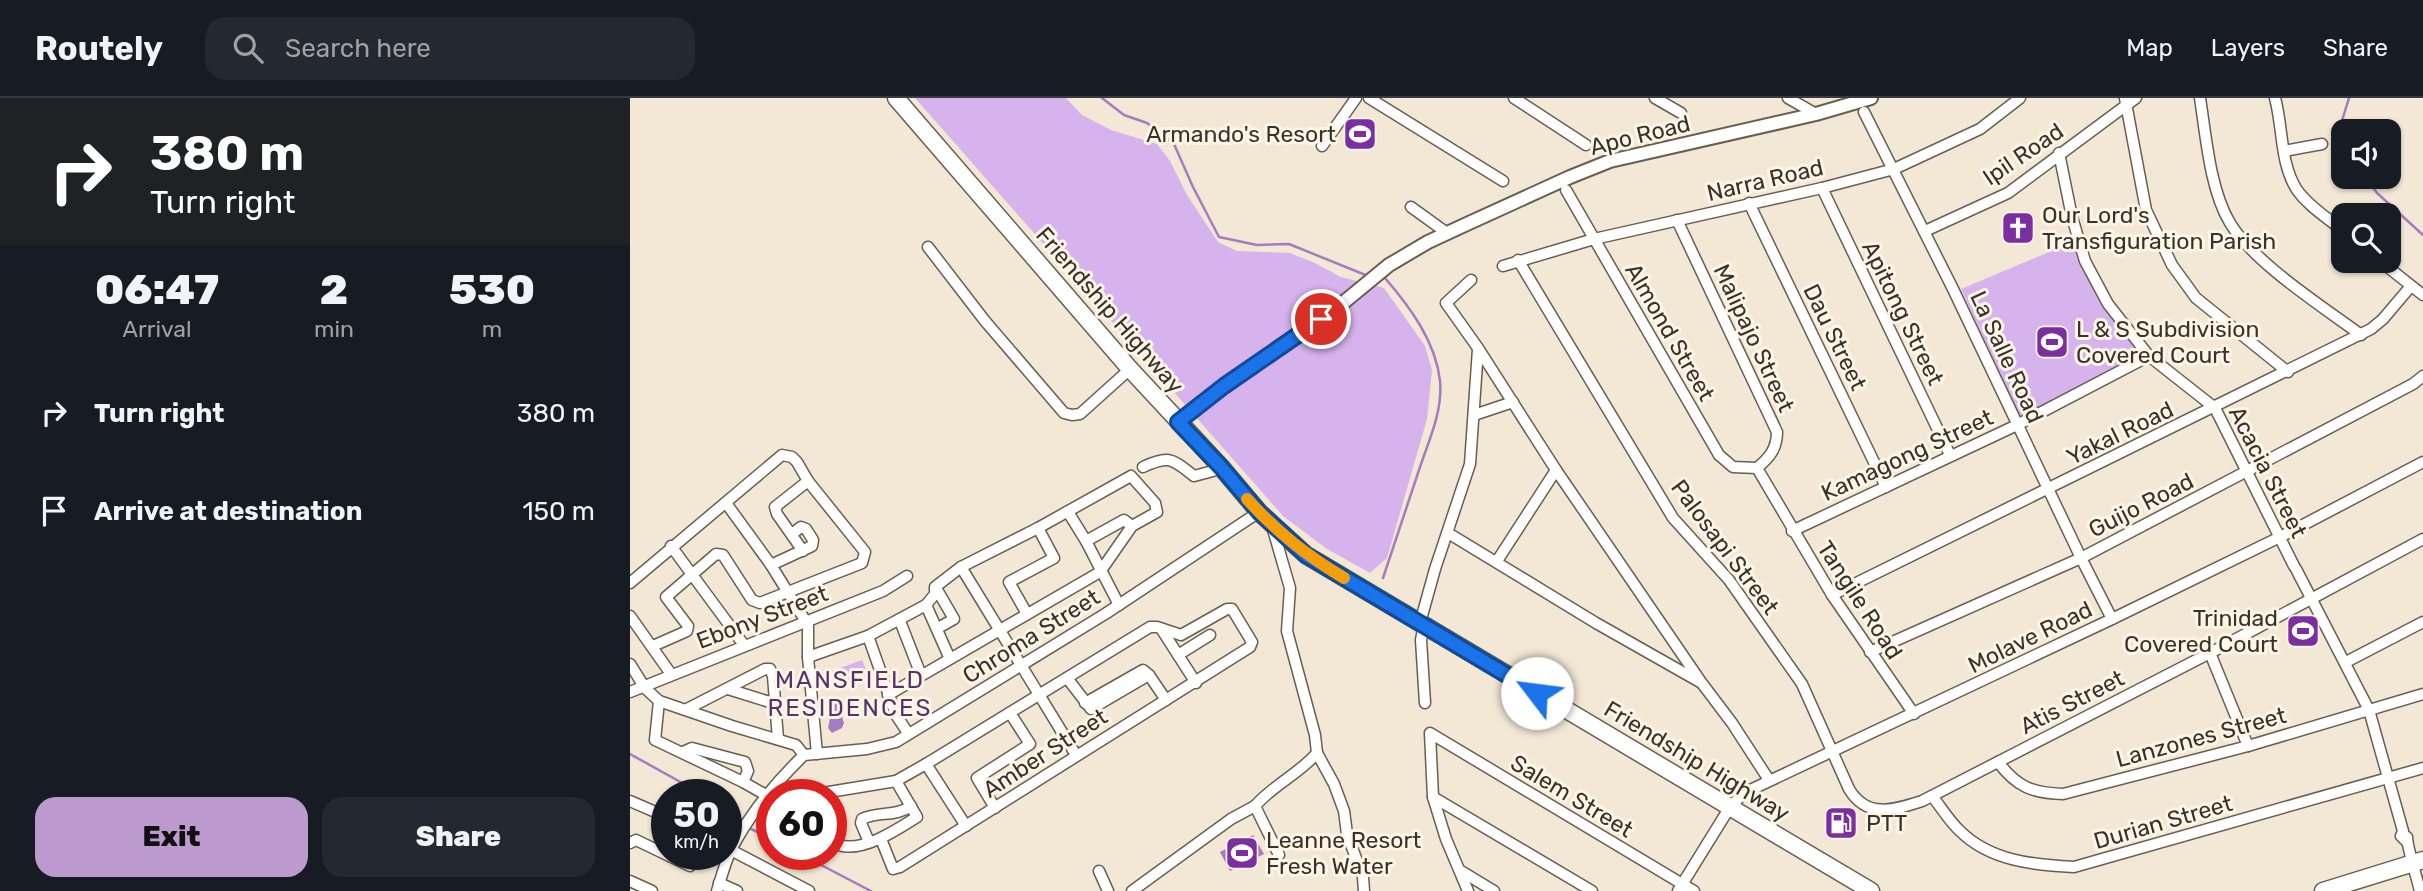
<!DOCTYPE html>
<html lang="en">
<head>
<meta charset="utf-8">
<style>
	:root { --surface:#171b24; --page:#242831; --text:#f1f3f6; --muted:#9ea1a6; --line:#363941; --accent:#bc9acf }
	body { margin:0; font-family:Rubik,sans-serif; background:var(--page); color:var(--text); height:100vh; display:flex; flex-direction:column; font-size:26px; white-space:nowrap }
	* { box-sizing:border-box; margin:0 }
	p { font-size:23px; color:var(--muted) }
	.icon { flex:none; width:38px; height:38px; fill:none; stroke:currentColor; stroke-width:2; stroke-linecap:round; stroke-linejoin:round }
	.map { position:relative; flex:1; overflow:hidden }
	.side { display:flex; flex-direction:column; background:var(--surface); width:630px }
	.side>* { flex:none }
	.hud { background:#202124; color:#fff; overflow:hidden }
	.fabs { position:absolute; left:1701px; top:21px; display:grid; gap:14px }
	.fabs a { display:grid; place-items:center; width:70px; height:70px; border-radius:14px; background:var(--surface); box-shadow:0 2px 5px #0004; font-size:35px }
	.speed { position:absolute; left:21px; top:681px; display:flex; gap:14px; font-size:35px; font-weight:700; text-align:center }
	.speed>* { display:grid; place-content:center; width:91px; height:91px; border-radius:50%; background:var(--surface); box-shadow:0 2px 5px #0004; line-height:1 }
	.speed small { font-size:18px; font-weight:400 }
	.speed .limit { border:10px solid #d22; background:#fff; color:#111 }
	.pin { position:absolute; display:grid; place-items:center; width:60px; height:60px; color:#fff; margin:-30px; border:4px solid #fff; border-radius:50%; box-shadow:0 2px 7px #0007 }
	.me { position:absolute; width:77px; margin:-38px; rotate:300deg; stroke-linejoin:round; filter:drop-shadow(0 0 5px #0008) }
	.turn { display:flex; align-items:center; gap:24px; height:147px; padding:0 35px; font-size:32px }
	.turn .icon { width:91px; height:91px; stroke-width:2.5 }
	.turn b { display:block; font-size:49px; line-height:60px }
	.eta { display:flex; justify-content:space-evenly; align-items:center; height:119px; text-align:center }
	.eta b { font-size:42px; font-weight:800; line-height:49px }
	.cta { display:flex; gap:14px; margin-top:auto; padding:14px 35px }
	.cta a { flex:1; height:80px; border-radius:21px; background:var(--accent); color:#111; font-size:28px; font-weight:800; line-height:80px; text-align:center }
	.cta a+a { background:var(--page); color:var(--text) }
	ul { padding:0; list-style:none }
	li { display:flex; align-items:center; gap:21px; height:98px; padding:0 35px }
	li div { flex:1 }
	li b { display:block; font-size:26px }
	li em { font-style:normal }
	header { display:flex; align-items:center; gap:42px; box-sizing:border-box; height:98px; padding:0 35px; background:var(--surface); border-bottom:2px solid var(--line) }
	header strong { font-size:33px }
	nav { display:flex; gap:38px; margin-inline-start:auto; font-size:24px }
	.search { width:490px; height:63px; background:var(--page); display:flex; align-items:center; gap:18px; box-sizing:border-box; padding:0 24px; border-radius:21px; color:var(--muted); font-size:26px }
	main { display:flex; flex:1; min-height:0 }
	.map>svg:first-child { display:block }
</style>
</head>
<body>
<header>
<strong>Routely</strong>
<div class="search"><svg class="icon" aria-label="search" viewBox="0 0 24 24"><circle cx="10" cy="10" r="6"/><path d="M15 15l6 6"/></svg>Search here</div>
<nav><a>Map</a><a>Layers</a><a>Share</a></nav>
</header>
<main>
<section class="side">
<div class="hud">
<div class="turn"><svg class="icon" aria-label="right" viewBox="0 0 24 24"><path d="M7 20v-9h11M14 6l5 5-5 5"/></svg><div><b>380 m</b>Turn right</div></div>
</div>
<div class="eta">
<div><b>06:47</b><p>Arrival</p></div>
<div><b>2</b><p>min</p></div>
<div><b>530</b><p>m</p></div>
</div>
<ul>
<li><svg class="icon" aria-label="right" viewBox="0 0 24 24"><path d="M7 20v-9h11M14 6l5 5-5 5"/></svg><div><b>Turn right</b></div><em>380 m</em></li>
<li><svg class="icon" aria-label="arrive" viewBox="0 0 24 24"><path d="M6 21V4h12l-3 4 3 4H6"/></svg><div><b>Arrive at destination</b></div><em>150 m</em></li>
</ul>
<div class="cta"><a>Exit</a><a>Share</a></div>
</section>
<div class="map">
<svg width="1793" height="793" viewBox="0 0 1793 793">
	<rect width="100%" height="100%" fill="#f3e8d6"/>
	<!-- green -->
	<g fill="#d7b3ed">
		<path d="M285 0H436L452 17 481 32 527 46 540 63 557 97 588 144 607 153 660 155 685 165 711 179 754 190 795 248 802 272 797 321 757 460 740 475 697 451 653 418Z"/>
		<path d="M1443 144 1481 220 1516 259 1393 325 1331 191Z"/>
		<path d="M232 562 239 578 209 589 202 573Z"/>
	</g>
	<!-- water -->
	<g fill="#a67bc0">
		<path d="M732 21 744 29 728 52 716 44Z"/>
		<path d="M205 600 210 601 215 613 212 619 214 625 212 630 202 635 198 630 202 610 201 603Z"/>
		<path d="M623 737 634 756 600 773 590 754Z"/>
	</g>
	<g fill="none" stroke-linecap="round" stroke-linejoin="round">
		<!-- stream -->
		<g stroke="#a67bc0" stroke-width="2.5">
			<path d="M472 0 494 17 517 25 544 46 563 89 589 139 627 147 659 146 738 178"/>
			<path d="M1714 33 1711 26 1719 0"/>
			<path d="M1735 79 1747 95 1793 137"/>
			<path d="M751 180H755C780 209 806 244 810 283 813 314 798 344 789 372 777 408 765 444 753 480"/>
			<path d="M0 656 72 696"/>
			<path d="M96 714 114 726"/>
			<path d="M119 730 142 741"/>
			<path d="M170 756 241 793"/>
		</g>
		<defs>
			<g id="minor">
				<path d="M739 0 873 83"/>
				<path d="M884 0 956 47"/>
				<path d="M1025 0 1051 15"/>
				<path d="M1158 0 1186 16"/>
				<path d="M1495 0 1516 112 1542 167 1566 200 1658 274"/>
				<path d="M1570 0C1576 38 1580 92 1600 125 1624 165 1692 208 1731 237"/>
				<path d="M1645 0C1653 29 1650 66 1667 92 1679 109 1698 120 1713 133"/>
				<path d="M1234 14 1323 191 1451 460 1482 521"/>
				<path d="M692 48 726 0"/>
				<path d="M1654 53 1692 46"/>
				<path d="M1429 55 1442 119 1455 163 1478 206 1519 258 1585 310 1664 468"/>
				<path d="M1192 90 1320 357"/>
				<path d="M936 92 1089 357 1103 369 1127 370"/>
				<path d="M1119 105 1256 389"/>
				<path d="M781 109 817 135"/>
				<path d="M1047 122 1147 334C1147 351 1139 360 1127 370"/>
				<path d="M1295 133 1378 95 1506 0"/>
				<path d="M298 149 355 223 434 315 442 317 450 316 500 271"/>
				<path d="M888 162 1043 420 1099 482 1172 586 1219 691C1237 721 1264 712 1292 703L1580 555 1793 441"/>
				<path d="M1750 163 1793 197"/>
				<path d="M873 168 964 141 1192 90 1264 71 1350 31 1390 0"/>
				<path d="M841 182 816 205 848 250 926 372 1071 584 1102 625 1139 682"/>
				<path d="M844 317 883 304"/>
				<path d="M513 369C540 356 543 362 564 378L583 373 589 367"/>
				<path d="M1127 370 1202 497 1284 616"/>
				<path d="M96 405 141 467 178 527V559L187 656"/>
				<path d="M438 414 456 443 489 507"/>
				<path d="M642 428 660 490 657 533 685 637 687 655C669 676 643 687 625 708L649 757"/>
				<path d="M1162 433 1387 327 1519 258"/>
				<path d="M818 435 966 525 1070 584"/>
				<path d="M456 443 494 422 502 428"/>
				<path d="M41 448 114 547"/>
				<path d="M173 453 147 416 145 409 178 383"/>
				<path d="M867 463 926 372"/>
				<path d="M141 467 182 448 183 442 176 431 171 429 162 436"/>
				<path d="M331 469 446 657"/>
				<path d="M1666 471 1739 612 1773 733 1771 738 1776 743"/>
				<path d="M0 485 152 357 162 359 167 364 178 383 235 454 232 465 130 505 122 502 93 457 86 456 36 499 58 528 57 533 23 548"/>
				<path d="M306 490 324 521 308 530"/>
				<path d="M1202 497 1741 231 1753 221 1781 188"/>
				<path d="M397 516 379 484 424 460 408 430"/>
				<path d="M0 518 41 576"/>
				<path d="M270 523 291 577"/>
				<path d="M790 525 805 471 840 366 848 251"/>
				<path d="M794 526 791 542 795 605"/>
				<path d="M532 532 566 585"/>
				<path d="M238 538 266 617 278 635"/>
				<path d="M1240 554 1451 460 1783 286 1793 278"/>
				<path d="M1580 555 1618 648"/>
				<path d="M548 557 580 537"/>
				<path d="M178 559 238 538 296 507"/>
				<path d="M1716 564 1793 524"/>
				<path d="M0 566 15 590 29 603 102 628 166 647 174 657"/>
				<path d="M437 580 461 611 519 577"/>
				<path d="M98 591 146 606"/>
				<path d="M0 594 253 493 277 478"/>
				<path d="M258 597 470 474 502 428 527 414 525 405 501 378 408 430 331 469 305 489V496L296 507 320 561"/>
				<path d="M29 603 25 642 113 684 136 697"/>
				<path d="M455 605 513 572 519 577 536 602"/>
				<path d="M57 611 135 571H140L143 578 148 641"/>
				<path d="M53 654 62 650 115 664 118 673 113 684"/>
				<path d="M687 655 704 686 714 713 717 736 733 779 734 793"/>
				<path d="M1368 664C1387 689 1402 695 1433 696L1618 648 1793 596"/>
				<path d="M296 666 336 728"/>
				<path d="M187 696 266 683 296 666 520 529H527L551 537 597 511H602L622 544 620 549 270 769 263 771 251 741"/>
				<path d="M1302 698C1311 709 1319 723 1330 733 1360 763 1404 767 1444 769L1793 670"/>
				<path d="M803 699 962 793"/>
				<path d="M0 703 37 719"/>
				<path d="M365 710 347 680 400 646 380 615"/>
				<path d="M201 735 209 747C233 755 268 731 287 719L266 683"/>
				<path d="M1777 739C1777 749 1787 780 1790 793"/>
				<path d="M239 744 231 725 232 721C248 713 266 719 281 708"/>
				<path d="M0 745 6 742 60 768 65 756"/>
				<path d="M97 750 179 793"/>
				<path d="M469 773 478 793"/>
				<path d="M831 773 864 793"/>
				<path d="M0 783 22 793"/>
				<path d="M89 785 107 793"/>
				<path d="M87 793C91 780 95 765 101 752 119 717 146 684 174 657L237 651 266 644 475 516 629 414"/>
				<path d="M502 793 601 721 625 708"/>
				<path d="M838 793 816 741 803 699 800 635 1064 793"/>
				<path d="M1048 793 1100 709 1114 695 1482 521 1650 439 1793 364"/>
			</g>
			<path id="tertiary" d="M548 324 594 288 708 209 759 167 798 144 839 125 940 79 980 63 1186 16 1241 0"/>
			<g id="primary">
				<path d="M266 0 500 271 591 369 629 414 676 457 1241 793"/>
				<path d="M1693 793 1793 762"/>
			</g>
		</defs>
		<!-- minor casing -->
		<use href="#minor" stroke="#685f50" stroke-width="13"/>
		<!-- tertiary casing -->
		<use href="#tertiary" stroke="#685f50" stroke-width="16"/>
		<!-- primary casing -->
		<use href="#primary" stroke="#685f50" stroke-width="19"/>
		<!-- minor -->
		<use href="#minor" stroke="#fff" stroke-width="10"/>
		<!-- tertiary -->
		<use href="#tertiary" stroke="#fff" stroke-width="12"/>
		<!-- primary -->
		<use href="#primary" stroke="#fff" stroke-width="16"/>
	</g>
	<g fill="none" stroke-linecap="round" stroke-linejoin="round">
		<defs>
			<path id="route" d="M691 221 594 288 548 324 591 369 629 414 676 457 907 595"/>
		</defs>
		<!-- route casing -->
		<use href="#route" stroke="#114b97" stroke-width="18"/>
		<!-- route -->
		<use href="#route" stroke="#1a73e8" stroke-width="12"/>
		<!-- slow -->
		<path stroke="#f59e0b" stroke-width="12" d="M617 401C648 435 676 457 714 480"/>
	</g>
	<!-- icons -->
	<defs>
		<symbol id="stadium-square" viewBox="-11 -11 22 22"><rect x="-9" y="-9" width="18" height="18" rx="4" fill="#7b2ea0" stroke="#fef5e7"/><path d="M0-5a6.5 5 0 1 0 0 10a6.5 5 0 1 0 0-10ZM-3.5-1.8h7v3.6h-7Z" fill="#fff"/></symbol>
		<symbol id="church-square" viewBox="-11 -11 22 22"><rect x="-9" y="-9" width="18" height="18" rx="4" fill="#7b2ea0" stroke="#fef5e7"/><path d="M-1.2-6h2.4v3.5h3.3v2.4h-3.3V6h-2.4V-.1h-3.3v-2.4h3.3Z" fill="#fff"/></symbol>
		<symbol id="fuel-square" viewBox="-11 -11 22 22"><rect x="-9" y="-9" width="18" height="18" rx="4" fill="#7b2ea0" stroke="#fef5e7"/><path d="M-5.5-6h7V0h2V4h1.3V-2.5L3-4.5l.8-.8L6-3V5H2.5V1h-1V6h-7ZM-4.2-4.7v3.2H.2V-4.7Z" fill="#fff"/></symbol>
	</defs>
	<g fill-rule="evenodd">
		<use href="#stadium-square" x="711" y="17" width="38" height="38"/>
		<use href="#church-square" x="1369" y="111" width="38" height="38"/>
		<use href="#stadium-square" x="1403" y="225" width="38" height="38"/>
		<use href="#stadium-square" x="1654" y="514" width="38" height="38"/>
		<use href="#fuel-square" x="1192" y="706" width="38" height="38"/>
		<use href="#stadium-square" x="593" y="736" width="38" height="38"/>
	</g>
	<g text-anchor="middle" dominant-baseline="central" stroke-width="6" stroke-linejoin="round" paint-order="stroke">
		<!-- poi labels -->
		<g font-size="23" fill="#37332c" stroke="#fef5e7" text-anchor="start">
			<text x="706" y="36" text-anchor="end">Armando's Resort</text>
			<text x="1412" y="117">Our Lord's<tspan x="1412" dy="26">Transfiguration Parish</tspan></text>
			<text x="1446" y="231">L &amp; S Subdivision<tspan x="1446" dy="26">Covered Court</tspan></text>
			<text x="1648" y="520" text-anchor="end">Trinidad<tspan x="1648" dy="26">Covered Court</tspan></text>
			<text x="1236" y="725">PTT</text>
			<text x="636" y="742">Leanne Resort<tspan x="636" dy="26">Fresh Water</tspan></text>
		</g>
		<!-- street labels -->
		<g font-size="23" fill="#37332c" stroke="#fef5e7">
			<text transform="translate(1010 37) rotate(-14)">Apo Road</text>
			<text transform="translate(1393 56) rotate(-34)">Ipil Road</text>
			<text transform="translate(1135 82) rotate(-13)">Narra Road</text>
			<text transform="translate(480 212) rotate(49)">Friendship Highway</text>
			<text transform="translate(1273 215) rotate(64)">Apitong Street</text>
			<text transform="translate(1040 234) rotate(60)">Almond Street</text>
			<text transform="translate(1205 239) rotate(64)">Dau Street</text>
			<text transform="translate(1124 240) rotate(65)">Malipajo Street</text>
			<text transform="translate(1377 259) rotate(65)">La Salle Road</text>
			<text transform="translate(1490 335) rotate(-26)">Yakal Road</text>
			<text transform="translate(1277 357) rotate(-25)">Kamagong Street</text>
			<text transform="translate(1638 374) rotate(63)">Acacia Street</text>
			<text transform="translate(1511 407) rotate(-27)">Guijo Road</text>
			<text transform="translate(1095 449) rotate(53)">Palosapi Street</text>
			<text transform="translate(1230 502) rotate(57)">Tangile Road</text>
			<text transform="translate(132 519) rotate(-21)">Ebony Street</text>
			<text transform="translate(401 538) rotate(-32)">Chroma Street</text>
			<text transform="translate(1400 539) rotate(-26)">Molave Road</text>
			<text transform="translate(1442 604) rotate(-27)">Atis Street</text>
			<text transform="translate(1571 639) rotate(-15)">Lanzones Street</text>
			<text transform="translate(415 655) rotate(-33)">Amber Street</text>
			<text transform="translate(1067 663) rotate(31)">Friendship Highway</text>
			<text transform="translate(942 698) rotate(31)">Salem Street</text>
			<text transform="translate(1533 724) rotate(-16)">Durian Street</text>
		</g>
		<!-- neighbourhood labels -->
		<g font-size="24" letter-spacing="2" fill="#56316a" stroke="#fef5e7">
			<text x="220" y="582">MANSFIELD<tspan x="220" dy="28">RESIDENCES</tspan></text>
		</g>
	</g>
</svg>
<div class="fabs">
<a><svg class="icon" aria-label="sound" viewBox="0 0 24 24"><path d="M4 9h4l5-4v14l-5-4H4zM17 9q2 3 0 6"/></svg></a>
<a><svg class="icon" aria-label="search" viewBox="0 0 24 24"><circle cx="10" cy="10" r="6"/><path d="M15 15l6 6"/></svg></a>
</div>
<div class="speed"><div>50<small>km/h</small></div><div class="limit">60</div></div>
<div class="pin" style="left:691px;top:221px;background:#d93025"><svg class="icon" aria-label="arrive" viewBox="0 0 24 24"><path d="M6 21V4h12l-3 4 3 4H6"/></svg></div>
<svg class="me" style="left:907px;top:595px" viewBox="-20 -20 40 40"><circle r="19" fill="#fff"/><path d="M0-13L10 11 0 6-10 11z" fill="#1a73e8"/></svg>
</div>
</main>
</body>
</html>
